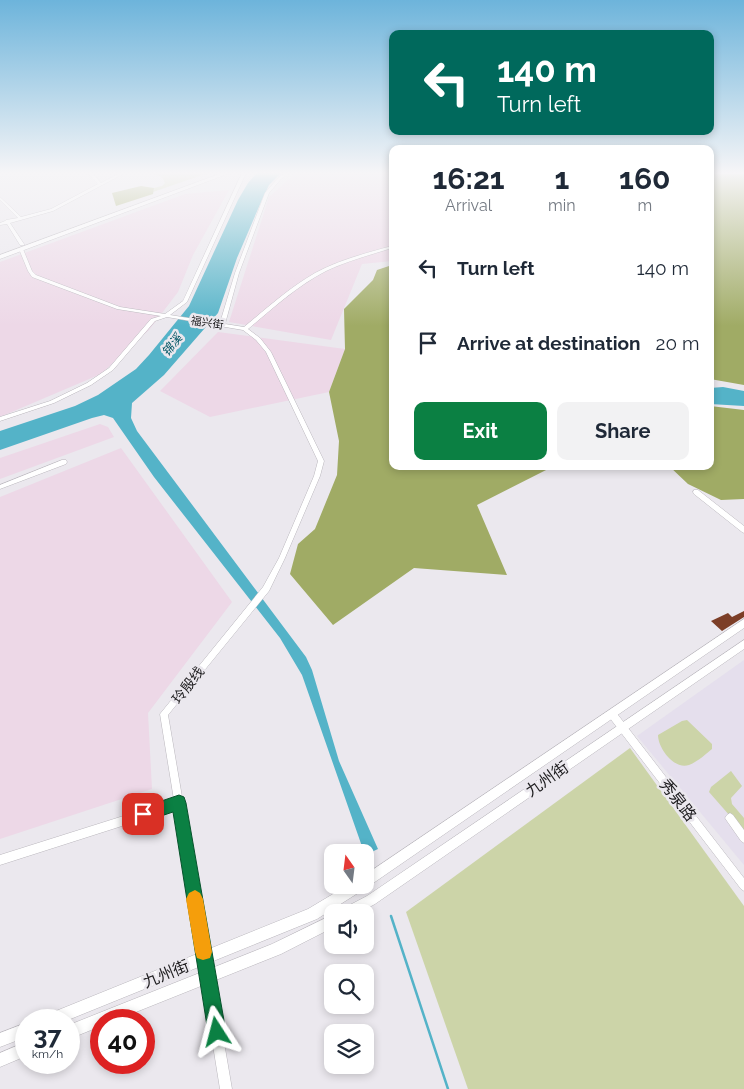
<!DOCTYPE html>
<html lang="en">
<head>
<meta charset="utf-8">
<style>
	:root { --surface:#fff; --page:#f2f2f3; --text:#1f2937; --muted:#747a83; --accent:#0b8043 }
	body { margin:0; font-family:Raleway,"Noto Sans SC",sans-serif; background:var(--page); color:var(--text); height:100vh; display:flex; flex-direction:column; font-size:19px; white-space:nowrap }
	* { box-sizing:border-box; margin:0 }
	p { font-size:16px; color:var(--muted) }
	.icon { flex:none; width:28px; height:28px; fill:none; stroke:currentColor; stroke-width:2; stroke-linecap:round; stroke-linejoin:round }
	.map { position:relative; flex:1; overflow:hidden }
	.side { position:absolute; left:389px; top:145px; width:325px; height:325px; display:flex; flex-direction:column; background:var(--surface); border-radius:10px; box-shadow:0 2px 8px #0003 }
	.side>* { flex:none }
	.top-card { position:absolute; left:389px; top:30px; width:325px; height:105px; border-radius:10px; box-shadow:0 2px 8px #0003; background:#00695c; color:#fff; overflow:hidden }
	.needle { width:32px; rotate:346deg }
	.buttons { position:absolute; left:324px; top:844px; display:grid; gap:10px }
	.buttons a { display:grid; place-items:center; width:50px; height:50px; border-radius:10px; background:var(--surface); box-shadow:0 2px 8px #0003; font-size:25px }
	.speed { position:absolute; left:15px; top:1009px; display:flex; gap:10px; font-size:25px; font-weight:700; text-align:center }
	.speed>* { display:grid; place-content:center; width:65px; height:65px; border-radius:50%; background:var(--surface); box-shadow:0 2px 8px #0003; line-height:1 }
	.speed small { font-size:12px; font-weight:400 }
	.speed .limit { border:8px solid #d22; background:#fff; color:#111 }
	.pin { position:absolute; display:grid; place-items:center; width:42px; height:42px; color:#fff; margin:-21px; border-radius:10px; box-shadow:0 2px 8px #0006 }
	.me { position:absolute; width:55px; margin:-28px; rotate:351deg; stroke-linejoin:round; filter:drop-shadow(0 0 4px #0008) }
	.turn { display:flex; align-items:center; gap:18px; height:105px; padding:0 25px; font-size:22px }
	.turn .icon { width:65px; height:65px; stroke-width:2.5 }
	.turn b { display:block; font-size:35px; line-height:42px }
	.eta { display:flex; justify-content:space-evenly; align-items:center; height:85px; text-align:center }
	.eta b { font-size:30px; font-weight:700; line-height:35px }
	.button { display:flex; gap:10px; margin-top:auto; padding:10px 25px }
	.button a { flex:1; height:58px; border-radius:10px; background:var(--accent); color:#fff; font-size:20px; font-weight:700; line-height:58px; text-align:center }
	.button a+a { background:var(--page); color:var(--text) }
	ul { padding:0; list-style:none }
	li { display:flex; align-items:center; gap:15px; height:75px; padding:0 25px }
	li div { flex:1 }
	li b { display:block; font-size:19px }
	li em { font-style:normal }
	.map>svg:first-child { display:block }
</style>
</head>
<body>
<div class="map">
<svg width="744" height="1089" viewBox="0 0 744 1089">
	<rect width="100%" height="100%" fill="#ebe8ee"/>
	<!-- built -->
	<path fill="#e5dfed" d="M744 660V865L637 736Z"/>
	<!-- industrial -->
	<g fill="#edd8e7">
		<path d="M296 173H392V261L362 264 331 340 229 322 269 197Z"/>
		<path d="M229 190 193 255 178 292 149 330 101 374 0 417V262L185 194Z"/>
		<path d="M218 332 345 349 329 392 210 417 160 391Z"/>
		<path d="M100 424 108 427 114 437 0 479V458Z"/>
		<path d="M121 448 232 602 148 713 152 789 0 839V497Z"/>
	</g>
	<!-- green -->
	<g fill="#ccd4a8">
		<path d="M151 173H208L153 192 154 188 162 186 165 183 162 177Z"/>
		<path d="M687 720 712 744V749C706 754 697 762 689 765 674 770 658 748 658 735L682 721Z"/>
		<path d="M630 748 744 906V1089H468L406 912Z"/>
		<path d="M731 771 742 786 731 798 732 804 744 818V832L709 792 711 787Z"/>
	</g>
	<!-- forest -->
	<g fill="#a0ab65">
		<path d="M710 174H744V385L710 379Z"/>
		<path d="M141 186 154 188 153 194 116 206 112 193Z"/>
		<path d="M392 265V466H554L477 505 507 575 414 568 333 625 290 574 298 544 315 529 337 475 339 441 329 392 345 349 344 309 373 280 377 270Z"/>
		<path d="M710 406 744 410V499L721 500 688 484 669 466H710Z"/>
	</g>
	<!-- water -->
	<g fill="#54b3c8">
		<path d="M257 173H281L269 185 261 202 237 258 218 313 164 375 132 403 131 418 137 431 306 657 312 670 339 761 378 849 365 855 302 675 280 638 154 477 113 418 104 415 92 418 0 450V431L75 406 98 395 136 369 149 355 189 306 238 200 248 183Z"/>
		<path d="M723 387 744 391V406L710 404V388Z"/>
	</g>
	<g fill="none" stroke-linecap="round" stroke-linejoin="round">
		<!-- stream -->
		<path stroke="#54b3c8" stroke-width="2.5" d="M391 916 448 1089"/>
	</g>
	<!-- building -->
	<path fill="#7c3e27" d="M744 611V617L722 631 711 621 728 613 732 617Z"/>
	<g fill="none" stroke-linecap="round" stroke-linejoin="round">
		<defs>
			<g id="minor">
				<path d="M88 173H92L101 183 120 173H125L53 211 10 223 24 244V245H20L7 224 0 225V223L5 221 6 220 18 218 0 200V197L21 217 51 209 98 184Z"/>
				<path d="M242 173H246L187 302 170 315 220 323 235 273 265 193 279 177 285 173H290L281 179 269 193 239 273 225 324 244 327C267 308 289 288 315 273 339 260 366 253 392 246V248C370 255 347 261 326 271 297 286 273 308 248 329L260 338 271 352 324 461 320 476 285 558 269 591 168 715 232 1089H220L175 809 0 865V855L174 800 160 714 263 587 279 558 314 476 318 461 266 352 256 340 243 330 167 317 155 321 113 370 91 385 54 403 0 421V417L50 401 87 383 109 368 151 319 161 316 117 309 32 277 28 271 19 249V248L23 249 32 271 36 275 120 307 165 314 183 301Z"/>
				<path d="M62 460H66L67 462 66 464 0 489V485Z"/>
				<path d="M694 490H698L744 526V533L742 532 694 494 693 492Z"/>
				<path d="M612 710 615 711 744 878V891L741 889 609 717 608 714 609 711Z"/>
				<path d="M730 813 733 815 744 830V843L741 841 727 821 725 818 727 815Z"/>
			</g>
			<g id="major">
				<path d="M744 619V628L369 886 317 919 68 1020H44L46 1015 308 909 348 885H365V875Z"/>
				<path d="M744 640V649L375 904 360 912H342L344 908 367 896Z"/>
				<path d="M332 915V928L281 954 116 1020H101V1026L69 1039V1025L272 944Z"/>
				<path d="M26 1023V1037L0 1047V1033Z"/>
				<path d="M26 1042V1056L0 1067V1053Z"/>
			</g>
			<path id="highway" d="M222 173H230L0 259V255Z"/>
		</defs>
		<!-- minor casing -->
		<use href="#minor" stroke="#bab7bd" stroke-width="1"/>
		<!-- major casing -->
		<use href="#major" stroke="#bab7bd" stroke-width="1"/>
		<!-- highway casing -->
		<use href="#highway" stroke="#bab7bd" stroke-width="1"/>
		<!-- minor -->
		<use href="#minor" fill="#fff" fill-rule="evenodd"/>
		<!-- major -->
		<use href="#major" fill="#fff" fill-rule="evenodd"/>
		<!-- highway -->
		<use href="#highway" fill="#fff" fill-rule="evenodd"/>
	</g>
	<!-- sky -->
	<linearGradient id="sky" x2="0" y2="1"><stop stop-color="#6db4db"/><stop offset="0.53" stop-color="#f6f5f7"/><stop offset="1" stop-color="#f6f5f7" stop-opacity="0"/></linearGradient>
	<rect width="744" height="326" fill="url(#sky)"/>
	<!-- route -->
	<path fill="#0b8043" stroke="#07532c" d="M179 795 184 797 186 803 226 1032 224 1039 217 1041 211 1039 208 1032 173 812 143 822 138 819 135 814 138 809Z"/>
	<!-- slow -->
	<path fill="#f59e0b" d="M195 890 200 893 203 899 212 952 210 958 203 960 197 958 195 952 186 899 189 893Z"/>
	<g text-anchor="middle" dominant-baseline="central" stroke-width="5" stroke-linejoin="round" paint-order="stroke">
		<!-- far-street labels -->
		<g font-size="11" fill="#1c1b1d" stroke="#ebe8ee">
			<text transform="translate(207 323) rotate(9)">福兴街</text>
		</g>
		<!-- far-water labels -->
		<g font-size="12" font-style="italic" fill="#005665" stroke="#ebe8ee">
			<text transform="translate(172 345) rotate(-52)">锦溪</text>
		</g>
		<!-- street labels -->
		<g font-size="14" fill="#1c1b1d" stroke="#ebe8ee">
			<text transform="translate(188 685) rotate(-52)">玲殷线</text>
		</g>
		<!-- near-street labels -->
		<g font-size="16" fill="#1c1b1d" stroke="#ebe8ee">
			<text transform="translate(547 779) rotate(-35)">九州街</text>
			<text transform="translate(678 800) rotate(52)">秀泉路</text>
			<text transform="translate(166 974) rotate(-22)">九州街</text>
		</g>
	</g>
</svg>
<div class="buttons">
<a><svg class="needle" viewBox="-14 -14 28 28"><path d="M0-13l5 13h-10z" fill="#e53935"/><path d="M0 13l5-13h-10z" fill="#747a83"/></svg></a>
<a><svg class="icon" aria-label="sound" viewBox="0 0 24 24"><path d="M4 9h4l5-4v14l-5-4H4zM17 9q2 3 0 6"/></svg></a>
<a><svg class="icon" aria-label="search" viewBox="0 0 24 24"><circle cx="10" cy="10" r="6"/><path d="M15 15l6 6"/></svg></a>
<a><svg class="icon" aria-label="layers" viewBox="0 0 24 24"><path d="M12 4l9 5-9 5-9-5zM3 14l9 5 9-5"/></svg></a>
</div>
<div class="speed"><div>37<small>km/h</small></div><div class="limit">40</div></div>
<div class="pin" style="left:143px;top:814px;background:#d93025"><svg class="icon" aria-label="arrive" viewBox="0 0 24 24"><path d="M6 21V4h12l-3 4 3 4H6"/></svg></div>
<svg class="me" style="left:217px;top:1032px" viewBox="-20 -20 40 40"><path d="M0-17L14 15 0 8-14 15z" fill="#0b8043" stroke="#fff" stroke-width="4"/></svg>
<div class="top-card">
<div class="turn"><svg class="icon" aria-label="left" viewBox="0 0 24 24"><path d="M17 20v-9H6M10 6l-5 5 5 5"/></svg><div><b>140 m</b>Turn left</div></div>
</div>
<section class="side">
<div class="eta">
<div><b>16:21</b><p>Arrival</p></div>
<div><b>1</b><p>min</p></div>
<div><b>160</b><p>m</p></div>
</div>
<ul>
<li><svg class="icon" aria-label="left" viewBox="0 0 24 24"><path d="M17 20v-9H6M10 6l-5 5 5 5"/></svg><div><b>Turn left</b></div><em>140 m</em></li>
<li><svg class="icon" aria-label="arrive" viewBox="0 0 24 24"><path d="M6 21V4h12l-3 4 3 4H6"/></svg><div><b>Arrive at destination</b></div><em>20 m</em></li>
</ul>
<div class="button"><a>Exit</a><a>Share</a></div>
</section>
</div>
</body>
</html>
